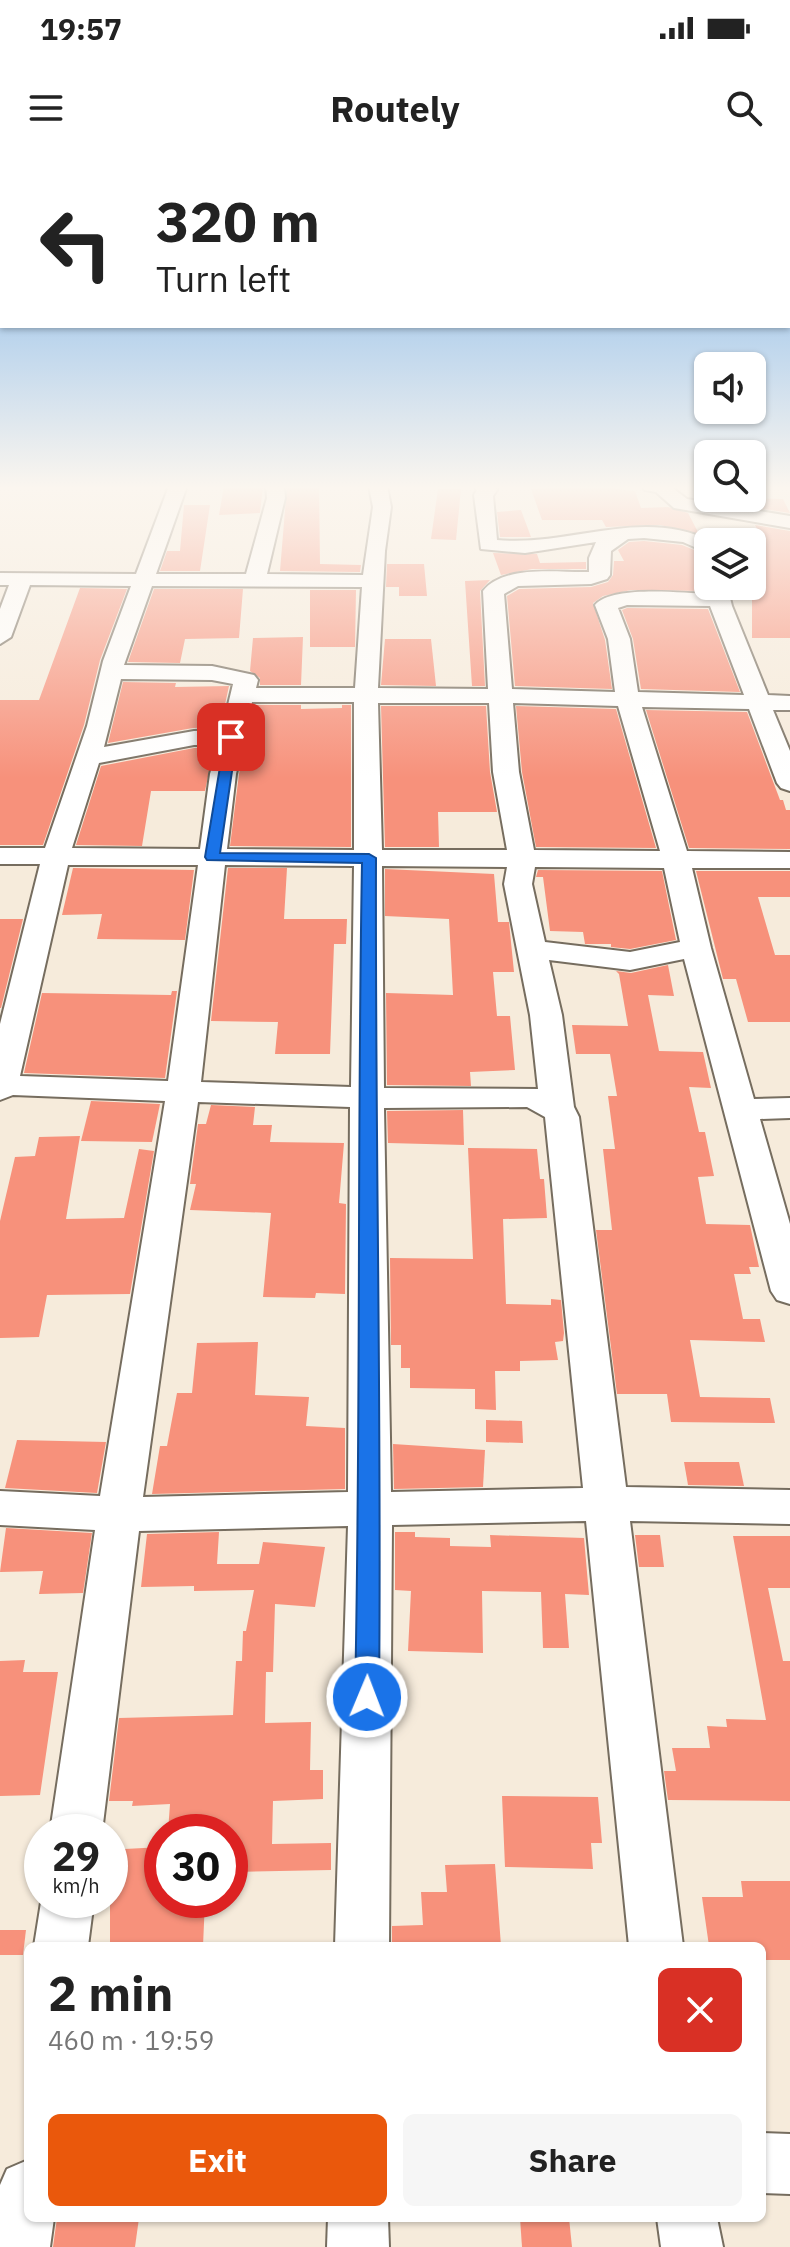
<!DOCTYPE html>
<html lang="en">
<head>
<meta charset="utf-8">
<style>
	:root { --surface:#fff; --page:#f6f6f6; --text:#222; --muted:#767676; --accent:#ea580c }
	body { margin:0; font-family:"IBM Plex Sans",sans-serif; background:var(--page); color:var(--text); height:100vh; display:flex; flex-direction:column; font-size:30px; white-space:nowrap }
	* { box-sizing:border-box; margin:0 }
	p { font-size:26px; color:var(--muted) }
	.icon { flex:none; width:44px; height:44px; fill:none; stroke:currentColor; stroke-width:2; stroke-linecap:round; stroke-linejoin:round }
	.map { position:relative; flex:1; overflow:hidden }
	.side { position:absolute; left:24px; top:1782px; width:742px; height:280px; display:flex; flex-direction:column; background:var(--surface); border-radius:12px; box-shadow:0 2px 6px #0004 }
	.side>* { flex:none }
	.top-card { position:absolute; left:0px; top:0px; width:790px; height:168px; box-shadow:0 2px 6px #0004; background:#fff; color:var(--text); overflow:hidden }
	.fabs { position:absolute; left:694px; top:192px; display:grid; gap:16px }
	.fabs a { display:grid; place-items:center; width:72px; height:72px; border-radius:12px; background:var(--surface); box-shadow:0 2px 6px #0004; font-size:40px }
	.speed { position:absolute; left:24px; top:1654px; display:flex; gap:16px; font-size:40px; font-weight:700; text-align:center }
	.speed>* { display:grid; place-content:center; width:104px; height:104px; border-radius:50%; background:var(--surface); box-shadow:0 2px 6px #0004; line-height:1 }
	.speed small { font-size:20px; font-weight:400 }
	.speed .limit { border:12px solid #d22; background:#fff; color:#111 }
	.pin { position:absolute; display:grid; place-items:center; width:68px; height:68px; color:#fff; margin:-34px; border-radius:16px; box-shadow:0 4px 12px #0006 }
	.me { position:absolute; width:88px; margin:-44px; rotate:1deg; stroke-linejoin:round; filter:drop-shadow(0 0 6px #0008) }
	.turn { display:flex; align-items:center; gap:28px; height:168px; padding:0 24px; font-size:36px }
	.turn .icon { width:104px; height:104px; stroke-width:2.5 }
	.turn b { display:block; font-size:56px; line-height:68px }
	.round { display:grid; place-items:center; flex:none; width:84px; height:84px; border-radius:12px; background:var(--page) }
	.headline { display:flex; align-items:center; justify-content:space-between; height:136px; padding:0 24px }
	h1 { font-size:48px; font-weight:800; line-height:60px }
	.primary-button { display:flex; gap:16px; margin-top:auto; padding:16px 24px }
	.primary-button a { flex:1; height:92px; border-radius:12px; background:var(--accent); color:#fff; font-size:32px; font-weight:800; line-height:92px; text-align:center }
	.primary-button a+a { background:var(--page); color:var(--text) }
	.status { display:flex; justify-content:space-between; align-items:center; height:56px; padding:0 40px; background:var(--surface); direction:ltr }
	.status svg { height:22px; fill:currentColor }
	header { display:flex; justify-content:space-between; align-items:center; height:104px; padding:0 24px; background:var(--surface); font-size:36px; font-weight:800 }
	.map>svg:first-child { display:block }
</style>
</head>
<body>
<div class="status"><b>19:57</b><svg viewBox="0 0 49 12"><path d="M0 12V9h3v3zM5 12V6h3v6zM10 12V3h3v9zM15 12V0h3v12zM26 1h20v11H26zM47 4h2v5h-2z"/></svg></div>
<header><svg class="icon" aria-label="menu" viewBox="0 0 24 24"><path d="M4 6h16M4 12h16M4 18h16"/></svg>Routely<svg class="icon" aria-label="search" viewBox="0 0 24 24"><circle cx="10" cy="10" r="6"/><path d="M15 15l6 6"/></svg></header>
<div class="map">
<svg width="790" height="2087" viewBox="0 0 790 2087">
	<rect width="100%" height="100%" fill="#f6ebdb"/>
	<!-- building -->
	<g fill="#f7917b">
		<path d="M224 326H263L260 353 219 355Z"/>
		<path d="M287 326H319L320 404 361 405 360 412 280 411Z"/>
		<path d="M601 327 635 331 641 348 668 347 688 353 699 374 660 365 606 367 602 360H542L531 329Z"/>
		<path d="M438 329H461L456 380 431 379Z"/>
		<path d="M742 338 783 339 790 353 745 346Z"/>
		<path d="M184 345H210L200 411H160L167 391H180Z"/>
		<path d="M521 350 531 377H500L497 352Z"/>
		<path d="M755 365 790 371V478H752V381H763Z"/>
		<path d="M644 381 682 385 704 394 707 402H699L707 421 705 431 631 430 603 436 593 443 605 480 612 529 515 526 507 436 519 429 591 427 608 422 613 415 614 401H624L618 390 629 382Z"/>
		<path d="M493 393 537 394 540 403 586 402V409H532L501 415Z"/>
		<path d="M387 404H424L427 436H399V427H386Z"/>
		<path d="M490 420 480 431 485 526H472L465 421Z"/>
		<path d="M80 428 127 429 100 500 84 565 43 685H0V540H39Z"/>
		<path d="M154 429H243L239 478 185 479 180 503 128 502Z"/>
		<path d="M310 430H356L355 487H310Z"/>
		<path d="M627 448 708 449 740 532 641 529 633 479 622 450Z"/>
		<path d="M303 477 301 525H260V518L250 511 253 478Z"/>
		<path d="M385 479H431L436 526 381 525Z"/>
		<path d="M123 522 176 523 175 527 229 526 220 567 193 568 108 583Z"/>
		<path d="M254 545H301V549L342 548V545H351V687L230 686 239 614Z"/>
		<path d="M381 546H486L490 612 497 652H438L439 687H385Z"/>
		<path d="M516 546 616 549 656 688 536 687 522 612Z"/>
		<path d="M646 550 747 552 780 640H783L786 650H790V689L689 688Z"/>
		<path d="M194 588H214L205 631H151L142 686 76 685 101 606Z"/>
		<path d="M73 708 194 710 185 780 97 779 102 754 62 755Z"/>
		<path d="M228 708H287L284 759H347L346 784H334L330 894H275L278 862 211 861Z"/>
		<path d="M385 709 494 714 498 762H509L514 812H493L497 856H510L515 910 470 912 471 926 387 925 386 833 453 835 449 759 385 756Z"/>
		<path d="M538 710 662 711 676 780 630 789 611 787V784H585L583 772 550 771 543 717H536Z"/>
		<path d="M696 711H790V737H758L775 795H790V862H748L736 819H723Z"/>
		<path d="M0 759H23L1 848H0Z"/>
		<path d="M668 805 674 836 648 835 659 891 703 892 711 928 689 927 699 972H705L714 1016 698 1017 706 1064 750 1065 759 1107H749L751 1114H734L743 1159H760L765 1182 690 1180 700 1237 770 1238 775 1263 671 1262 667 1234H617L596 1070H612L603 989H615L608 936H617L610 894H576L572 865 628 866 619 814 616 811 631 813Z"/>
		<path d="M172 831H177L165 918 24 913 42 833 171 835Z"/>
		<path d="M91 941 160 944 152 982 81 981Z"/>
		<path d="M211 945 255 947 253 965H272L270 982 344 983 339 1043 346 1044 345 1134 316 1133 315 1138 263 1137 271 1053 190 1050 196 1024H190L198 964H206Z"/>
		<path d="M463 950 464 985 388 983 387 951Z"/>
		<path d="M80 976 66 1059 124 1058 139 989 154 991 130 1134 47 1135 39 1177 0 1178V1061L15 997 35 996 39 977Z"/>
		<path d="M468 988 537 989 540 1019H544L547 1058 503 1059 506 1144 551 1145V1139L561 1140 564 1173 563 1181 555 1182 558 1200 520 1201V1211H495L496 1250 475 1249V1229L410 1228V1208H401V1185H391L390 1098 473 1099Z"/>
		<path d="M258 1182 255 1235 309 1237 306 1266 345 1268V1329L152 1334 160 1286H167L177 1233H192L197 1183Z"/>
		<path d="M486 1260 522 1261 523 1283 486 1282Z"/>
		<path d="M17 1280 106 1282 97 1333 5 1328Z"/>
		<path d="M393 1284 485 1290 483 1327 394 1329Z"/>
		<path d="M684 1302H739L744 1326 688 1325Z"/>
		<path d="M6 1368 92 1373 83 1433 39 1434 43 1411 0 1412Z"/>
		<path d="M219 1372 217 1404H259L263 1382 325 1387 315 1447 275 1444 273 1512H266L265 1563 311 1562 310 1610H323V1639L273 1641 272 1684 331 1683V1710L230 1712V1672H168L170 1644 132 1646 133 1641H109L119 1558 233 1555 236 1501H242L243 1471H246L254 1430 194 1431V1426L141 1427 147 1374Z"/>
		<path d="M395 1372H415V1377L450 1378V1386L491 1387 490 1375 584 1378 589 1435 565 1434 569 1488H543L541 1432 482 1431 483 1493 408 1491 411 1431 395 1430Z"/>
		<path d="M635 1375H660L664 1407H639Z"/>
		<path d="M733 1376H790V1428H768L783 1501H790V1641L668 1640 664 1611H676L672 1588H710L707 1566 727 1567 726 1559 766 1560Z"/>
		<path d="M25 1500 23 1512H58L40 1635 0 1636V1501Z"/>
		<path d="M502 1636 598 1637 602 1683H591L593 1709 505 1707Z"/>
		<path d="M162 1687V1740H205L203 1786H110V1705H123L125 1689Z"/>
		<path d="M495 1704 501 1786H392V1766L423 1765 421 1732H447L445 1705Z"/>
		<path d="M741 1721H790V1800H762V1786H709L702 1737H743Z"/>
		<path d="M0 1770H26L23 1795H0Z"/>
		<path d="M57 2058H139L135 2087H53Z"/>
		<path d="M520 2058H569L572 2087H522Z"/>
	</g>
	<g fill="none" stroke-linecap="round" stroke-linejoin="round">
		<defs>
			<g id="minor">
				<path d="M169 326H187L156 414H246L267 338 266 326H284L285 338 267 414 363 415 373 347 369 326H387L391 347 385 391 378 528 488 529 483 431C505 404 558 413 589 412V398L596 382 525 393 481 389 474 335 477 330 474 326H494L497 330 493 336 497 380C571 387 642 346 713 382H708V393L683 382 644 378 628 379 611 391 610 415 607 419 591 424 518 426 504 434 512 529 615 532 608 479 595 445C612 425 682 433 708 434L707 426 708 424 727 426 732 446 768 535 790 536V550H773L790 591V631L781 628 777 623 749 549 642 547 687 691 790 692V708H692L711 788 754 939 790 938V958L760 959 790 1064V1144L777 1140 771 1131 684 799 630 810 549 800 562 855 574 947 579 957 626 1327 790 1330V1364L630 1361 683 1786H629L586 1361 392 1365 389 1786H335L348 1366 139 1371 102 1672H50L95 1370 0 1365V1331L100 1336 165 941 13 935 0 940V864L40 704H0V688H45L87 566 103 501 131 426 30 425 11 477 0 484V449L9 425H0V413L136 414ZM152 426 362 427 355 528H256L258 520 254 515 212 506 124 505ZM627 445 710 446 744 535 638 532 630 479 618 448ZM121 519 212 520 233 524 222 570 194 571 104 587ZM252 542H354V690L227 689 236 614ZM378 543H489L493 612 507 690H382ZM513 543 618 546 660 691 534 690 519 612ZM194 585H218L210 614 200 689 72 688 99 603ZM68 705H198L168 921 20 916ZM225 705 354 706 351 927 201 922ZM382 706 507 707 504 724 530 855 538 929 384 928ZM535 707 664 708 680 782 630 792 545 782 532 724ZM198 942 350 947 348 1332 143 1337ZM527 947 545 957 583 1328 391 1332 384 948Z"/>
				<path d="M642 326H670L687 339 790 356V368L674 348 656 332 645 330Z"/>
				<path d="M42 1736V1740H94L88 1786H34Z"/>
				<path d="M762 1973 790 1974V2034L762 2033Z"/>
				<path d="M28 2000V2058H54L50 2087H0V2025L7 2009Z"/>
				<path d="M328 2058H388L389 2087H327Z"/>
				<path d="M657 2058H717L723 2087H661Z"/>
			</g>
		</defs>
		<!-- minor casing -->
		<use href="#minor" stroke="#766d5f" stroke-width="4"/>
		<!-- minor -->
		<use href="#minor" fill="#fff" fill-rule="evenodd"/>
	</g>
	<!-- sky -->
	<linearGradient id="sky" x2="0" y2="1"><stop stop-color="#71aeea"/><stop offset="0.53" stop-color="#fbf6ef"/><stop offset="1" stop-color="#fbf6ef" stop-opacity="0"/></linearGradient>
	<rect width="790" height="618" fill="url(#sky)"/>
	<!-- route -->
	<path fill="#1a73e8" stroke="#114b97" stroke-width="2" d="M231 573 237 577 220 693 369 694 376 698C375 978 382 1258 379 1537L375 1545 367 1548 358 1545 355 1537C361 1259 357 981 362 703L207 700 205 697 225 577Z"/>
</svg>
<div class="fabs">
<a><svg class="icon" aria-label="sound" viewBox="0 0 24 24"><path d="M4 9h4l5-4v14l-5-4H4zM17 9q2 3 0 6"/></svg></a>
<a><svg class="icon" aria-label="search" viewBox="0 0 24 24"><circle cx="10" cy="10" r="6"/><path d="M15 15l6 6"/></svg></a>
<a><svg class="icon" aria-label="layers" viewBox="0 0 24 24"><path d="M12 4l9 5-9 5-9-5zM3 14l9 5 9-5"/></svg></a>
</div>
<div class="speed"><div>29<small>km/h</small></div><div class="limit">30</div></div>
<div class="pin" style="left:231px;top:577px;background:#d93025"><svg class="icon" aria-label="arrive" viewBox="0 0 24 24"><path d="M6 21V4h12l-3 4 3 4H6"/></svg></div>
<svg class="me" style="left:367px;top:1537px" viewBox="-20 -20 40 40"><circle r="17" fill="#1a73e8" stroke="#fff" stroke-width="3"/><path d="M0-11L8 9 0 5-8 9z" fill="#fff"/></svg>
<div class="top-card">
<div class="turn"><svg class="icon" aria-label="left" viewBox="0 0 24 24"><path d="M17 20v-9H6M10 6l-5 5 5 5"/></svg><div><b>320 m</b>Turn left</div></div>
</div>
<section class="side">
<div class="headline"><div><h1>2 min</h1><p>460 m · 19:59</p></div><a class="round" style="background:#d93025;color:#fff"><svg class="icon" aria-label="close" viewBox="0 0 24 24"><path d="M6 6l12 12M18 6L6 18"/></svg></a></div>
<div class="primary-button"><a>Exit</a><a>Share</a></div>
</section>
</div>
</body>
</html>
